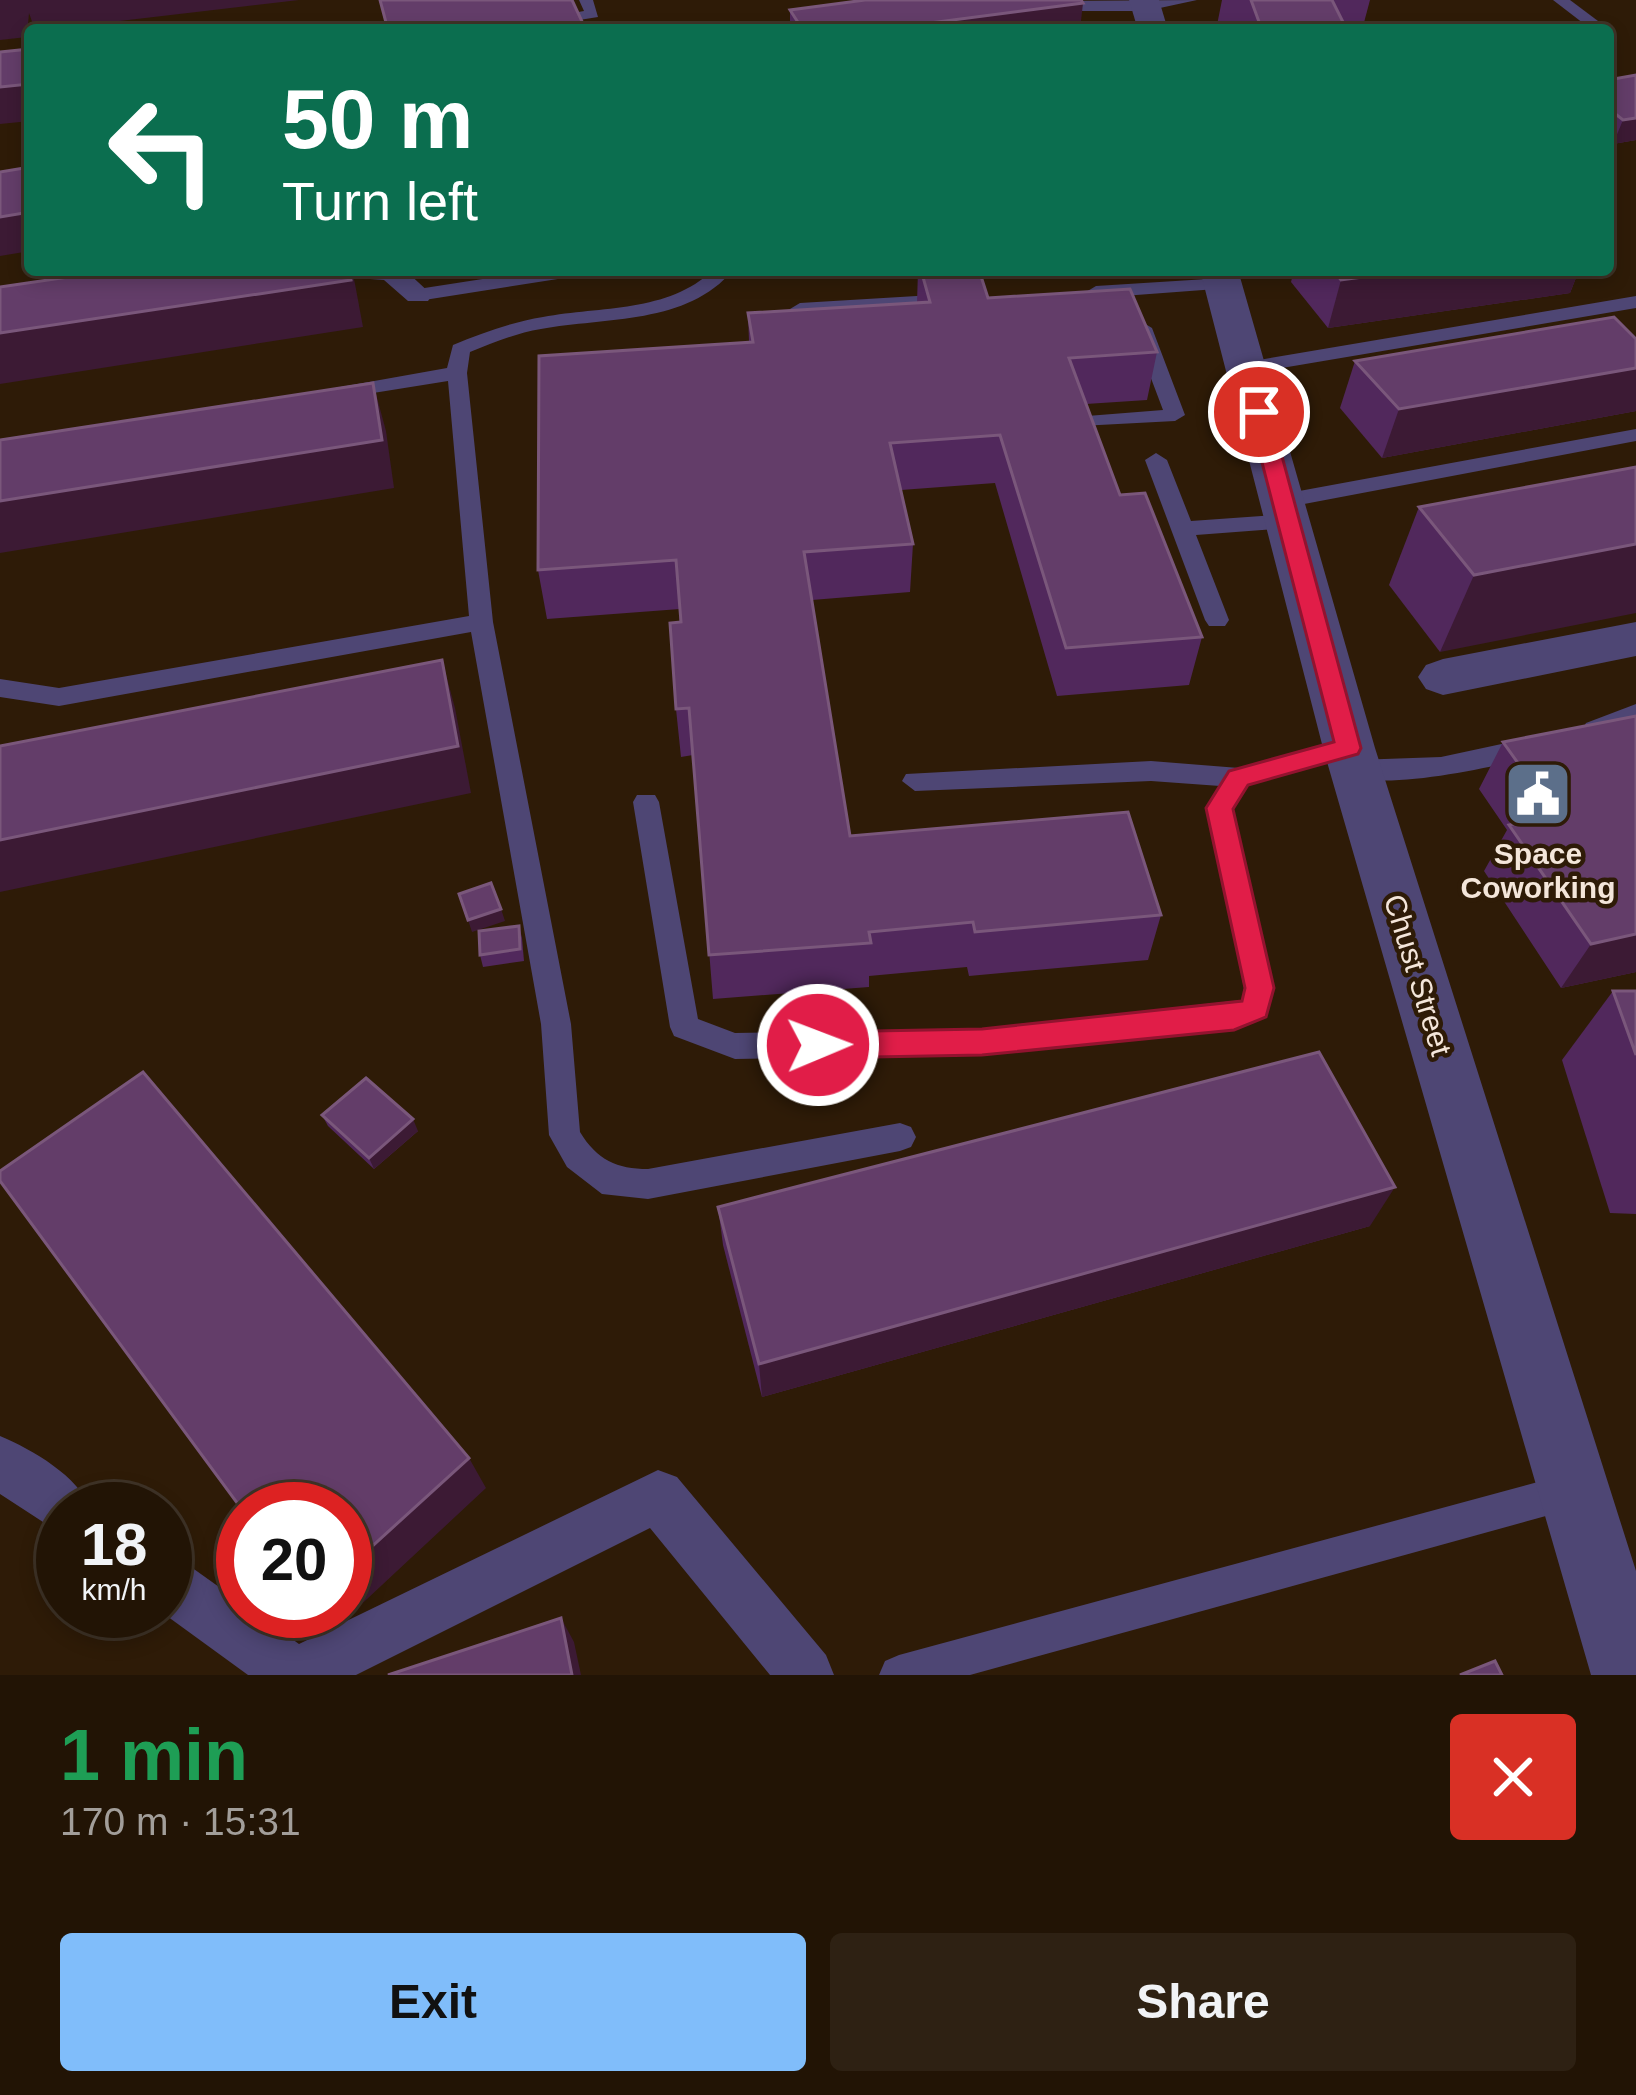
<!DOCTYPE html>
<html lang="en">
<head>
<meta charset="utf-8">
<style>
	:root { --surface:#221405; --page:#2e2113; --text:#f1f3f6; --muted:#a29e9a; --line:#3f3327; --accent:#80bdfa }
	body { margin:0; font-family:Helvetica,sans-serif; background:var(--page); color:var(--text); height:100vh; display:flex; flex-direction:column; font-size:45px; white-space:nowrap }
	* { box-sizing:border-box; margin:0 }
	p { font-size:39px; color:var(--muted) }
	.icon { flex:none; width:66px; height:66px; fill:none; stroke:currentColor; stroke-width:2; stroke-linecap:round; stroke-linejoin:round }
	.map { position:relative; height:1675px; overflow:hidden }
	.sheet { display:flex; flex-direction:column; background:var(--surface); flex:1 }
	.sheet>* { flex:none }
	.guide { position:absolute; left:24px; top:24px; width:1590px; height:252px; border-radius:12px; box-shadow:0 6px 18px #0003,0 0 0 3px var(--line); background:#0b6e4f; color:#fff; overflow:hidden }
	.speed { position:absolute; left:36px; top:1482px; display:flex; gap:24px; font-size:60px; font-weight:700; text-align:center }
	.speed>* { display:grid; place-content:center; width:156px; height:156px; border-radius:50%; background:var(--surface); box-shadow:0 6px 18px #0003,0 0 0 3px var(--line); line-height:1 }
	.speed small { font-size:30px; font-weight:400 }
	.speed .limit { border:18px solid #d22; background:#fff; color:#111 }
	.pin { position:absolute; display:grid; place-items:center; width:102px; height:102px; color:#fff; margin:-51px; border:6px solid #fff; border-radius:50%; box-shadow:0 3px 12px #0007 }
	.me { position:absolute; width:132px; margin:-66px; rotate:89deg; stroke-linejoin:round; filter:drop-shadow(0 0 9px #0008) }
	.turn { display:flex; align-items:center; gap:42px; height:252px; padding:0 60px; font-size:54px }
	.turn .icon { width:156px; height:156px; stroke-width:2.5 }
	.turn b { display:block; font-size:84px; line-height:102px }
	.round { display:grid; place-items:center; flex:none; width:126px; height:126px; border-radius:12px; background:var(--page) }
	.head { display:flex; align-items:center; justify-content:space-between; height:204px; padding:0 60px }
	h1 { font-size:72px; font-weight:700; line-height:90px; color:#1e9e55 }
	.button { display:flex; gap:24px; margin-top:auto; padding:24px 60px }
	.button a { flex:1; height:138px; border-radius:12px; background:var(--accent); color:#111; font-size:48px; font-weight:700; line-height:138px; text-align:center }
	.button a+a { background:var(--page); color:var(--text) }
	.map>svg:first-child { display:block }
</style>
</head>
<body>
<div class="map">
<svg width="1636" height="1675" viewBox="0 0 1636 1675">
	<rect width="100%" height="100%" fill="#2e1b07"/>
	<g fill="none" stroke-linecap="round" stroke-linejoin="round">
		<!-- service -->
		<g fill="#4e4674" fill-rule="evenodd">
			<path d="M579 0H593L598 17 517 30H478L584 11Z"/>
			<path d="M1197 0 1146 11H1051L1043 6 1051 1Z"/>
			<path d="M1553 0H1570L1610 30H1592Z"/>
			<path d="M541 270H586L577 276 418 301 408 295 418 289Z"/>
			<path d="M713 270H733C687 325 606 317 541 329 516 333 493 343 470 352L467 373 493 622 571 1024 580 1132C597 1160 617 1169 648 1169L900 1123 911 1127 916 1137 911 1147 900 1151 648 1199 602 1194 567 1167 549 1135 541 1024 471 632 59 706 0 697V679L59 688 469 616 448 381 342 398 332 392 335 388 447 368 453 345C482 333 512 322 543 317 601 306 668 313 713 270Z"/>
			<path d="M1223 278 1233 284 1230 288 1096 298 1086 292 1096 286Z"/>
			<path d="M950 294 957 296V304L800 315 790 309 800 303Z"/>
			<path d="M1636 296V308L1247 374 1237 368 1247 362Z"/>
			<path d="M1142 322 1152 328 1185 415 1175 421 1080 426V418L1087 416 1163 410 1132 328Z"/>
			<path d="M1636 429V441L1283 508 1272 501 1283 494Z"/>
			<path d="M1156 453 1167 460 1191 521 1288 514 1299 521 1288 528 1196 535 1229 620 1225 626H1209L1205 620 1145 460Z"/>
			<path d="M1636 704V723L1595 739 1586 737 1582 730 1586 723Z"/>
			<path d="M1349 738 1358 741 1362 748 1358 755 1248 785 1233 809 1274 988 1266 1017 1233 1030 981 1055 735 1059 674 1036 670 1027 633 802 637 795H655L659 802 698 1019 735 1033 981 1029 1242 1000 1244 988 1207 808 1220 786 1151 781 915 791 902 781 906 774 1151 761 1239 768Z"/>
			<path d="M1529 738 1542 748 1538 755C1505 765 1363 797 1343 770L1356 760 1441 757Z"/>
			<path d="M1575 1472 1588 1477 1593 1490 1588 1503 1575 1508 970 1675H879L885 1661 899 1655Z"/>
		</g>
		<!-- pedestrian -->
		<g fill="#4e4674" fill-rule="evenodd">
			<path d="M342 270H405L432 295 428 301H408L384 280 356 278Z"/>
			<path d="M0 1436C33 1450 78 1476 91 1509H63V1535L0 1494Z"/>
			<path d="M658 1470 677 1477 826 1655 834 1675H770L650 1528 356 1675H248L160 1611H165V1554L184 1562 243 1604V1611H253L299 1644Z"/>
		</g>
		<!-- minor -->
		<g fill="#4e4674" fill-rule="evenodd">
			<path d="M1129 0H1159L1168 30H1138Z"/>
			<path d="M1200 270H1238L1375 748 1636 1571V1675H1591L1323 748Z"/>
			<path d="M1636 622V656L1443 695 1426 689 1418 677 1426 665 1443 659Z"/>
		</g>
	</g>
	<!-- wall -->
	<g fill="#51285c">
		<path d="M1222 0H1370L1362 30H1218L1217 25Z"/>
		<path d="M790 10 1080 30H790Z"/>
		<path d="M1608 80 1636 140 1613 144 1608 140Z"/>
		<path d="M918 270H979L988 298 1157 352 1147 400 1086 404 1120 495 1202 637 1189 685 1057 696 995 483 901 490 913 544 910 592 812 600 850 836 1161 915 1148 960 969 976 967 967 869 976V987L713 999 693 755 681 757 676 709 680 609 547 619 538 570 749 342 748 313 917 303Z"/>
		<path d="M1294 270H1579L1570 293 1328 328 1291 282Z"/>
		<path d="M1636 339V411L1382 458 1340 408 1355 361Z"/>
		<path d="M1636 467 1440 652 1389 585 1419 507Z"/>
		<path d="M1636 716V972L1561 988 1484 871 1507 830 1479 789 1503 742Z"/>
		<path d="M519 926 522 938 524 961 483 967 480 955Z"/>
		<path d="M1613 991H1636V1214L1610 1213 1562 1060Z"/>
		<path d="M322 1115 418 1131 374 1169 328 1126Z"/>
		<path d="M718 1207 1370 1226 762 1397 723 1245Z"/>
	</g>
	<!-- shaded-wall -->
	<g fill="#3c1a34">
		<path d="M0 0H299L43 30H35L29 13 27 37 0 40Z"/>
		<path d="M1083 3 1080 30H876Z"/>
		<path d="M30 84V121L0 124V87Z"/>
		<path d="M1636 118V140L1613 144 1623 120Z"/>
		<path d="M30 212V251L0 256V217Z"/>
		<path d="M349 270H352L355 284 363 327 0 384V333Z"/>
		<path d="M1415 270H1579L1570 293 1328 328 1341 280Z"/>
		<path d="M1636 368V411L1382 458 1399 409Z"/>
		<path d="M373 383 386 431 394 488 0 553V501Z"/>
		<path d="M1636 544V613L1440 652 1474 575Z"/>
		<path d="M442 660 455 708 471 793 0 892V840Z"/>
		<path d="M501 909 505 921 472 932 468 920Z"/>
		<path d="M1636 934V972L1561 988 1591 944Z"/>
		<path d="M413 1119 418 1131 374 1169 369 1158Z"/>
		<path d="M1395 1187 1370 1226 762 1397 759 1364Z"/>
		<path d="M469 1458 486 1488 337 1627 320 1611H345V1571Z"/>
		<path d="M561 1618 574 1642 581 1675H572Z"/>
	</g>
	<!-- building -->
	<g fill="#633d69" stroke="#7a577b" stroke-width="3">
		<path d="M380 0H572L586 30H388Z"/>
		<path d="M865 0H1081L1083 3 876 30H803L790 10Z"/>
		<path d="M1251 0H1332L1347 30H1262Z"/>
		<path d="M30 49V84L0 87V52Z"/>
		<path d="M1636 75V118L1623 120 1608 108V80Z"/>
		<path d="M30 167V212L0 217V172Z"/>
		<path d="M116 270H349L351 280 0 333V287Z"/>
		<path d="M921 270H979L988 298 1130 289 1157 352 1069 358 1120 495 1145 493 1202 637 1066 648 1000 435 890 443 913 544 804 552 850 836 1128 812 1161 915 975 932 973 922 869 932 871 943 709 955 689 708 676 709 670 623 681 622 676 560 538 570 539 356 753 342 748 313 930 302Z"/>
		<path d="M1333 270H1415L1341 280Z"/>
		<path d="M1614 317 1636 339V368L1399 409 1355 361Z"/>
		<path d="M373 383 382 440 0 501V440Z"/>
		<path d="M1636 467V544L1474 575 1419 507Z"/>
		<path d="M442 660 458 746 0 840V746Z"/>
		<path d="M1636 716V934L1591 944 1509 825 1555 815 1503 742Z"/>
		<path d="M491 883 501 909 468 920 459 894Z"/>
		<path d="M519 926 520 949 480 955 479 931Z"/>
		<path d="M1613 991H1636V1055Z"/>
		<path d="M1319 1052 1395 1187 759 1364 718 1207Z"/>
		<path d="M143 1072 469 1458 345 1571V1509H243V1511L0 1181V1171Z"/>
		<path d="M366 1078 413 1119 369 1158 322 1115Z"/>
		<path d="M561 1618 572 1675H388Z"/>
		<path d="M1495 1661 1502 1675H1460Z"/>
	</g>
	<!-- route -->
	<path fill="#e11d48" stroke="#92132f" stroke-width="3" d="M1259 406 1270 412 1361 748 1358 754 1248 785 1233 809 1274 988 1266 1017 1234 1030 982 1055 818 1058 807 1054 802 1045 807 1035 818 1032 982 1029 1242 1001 1245 988 1206 808 1229 771 1334 742 1249 412Z"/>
	<!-- icons -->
	<defs>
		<symbol id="civic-square" viewBox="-11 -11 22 22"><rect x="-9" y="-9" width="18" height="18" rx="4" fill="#5c6f8a" stroke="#2e1b07"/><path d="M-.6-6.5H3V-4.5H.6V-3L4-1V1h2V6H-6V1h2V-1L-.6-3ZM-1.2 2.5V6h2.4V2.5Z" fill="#fff"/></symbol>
	</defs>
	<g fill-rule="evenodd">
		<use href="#civic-square" x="1500" y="756" width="76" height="76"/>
	</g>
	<g text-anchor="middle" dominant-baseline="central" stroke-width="9" stroke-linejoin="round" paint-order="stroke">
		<!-- poi labels -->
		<g font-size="30" font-weight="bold" fill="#f4e6da" stroke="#2e1b07">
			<text x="1538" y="853">Space<tspan x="1538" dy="34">Coworking</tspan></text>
		</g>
		<!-- street labels -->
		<g font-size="30" fill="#f4e6da" stroke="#2e1b07">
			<text transform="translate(1418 975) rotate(73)">Chust Street</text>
		</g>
	</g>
</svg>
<div class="speed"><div>18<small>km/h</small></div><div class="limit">20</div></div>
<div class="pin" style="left:1259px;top:412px;background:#d93025"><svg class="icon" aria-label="arrive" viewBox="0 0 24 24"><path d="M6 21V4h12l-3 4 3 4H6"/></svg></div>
<svg class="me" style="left:818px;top:1045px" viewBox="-20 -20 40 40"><circle r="17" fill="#e11d48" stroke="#fff" stroke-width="3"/><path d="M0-11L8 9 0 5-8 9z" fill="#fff"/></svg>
<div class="guide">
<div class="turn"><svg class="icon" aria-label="left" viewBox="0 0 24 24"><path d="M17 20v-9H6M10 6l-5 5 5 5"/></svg><div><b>50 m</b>Turn left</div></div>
</div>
</div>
<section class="sheet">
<div class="head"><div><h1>1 min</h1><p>170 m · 15:31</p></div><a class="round" style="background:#d93025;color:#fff"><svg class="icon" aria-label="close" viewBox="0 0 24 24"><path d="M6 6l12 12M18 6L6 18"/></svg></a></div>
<div class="button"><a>Exit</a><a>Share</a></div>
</section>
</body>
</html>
